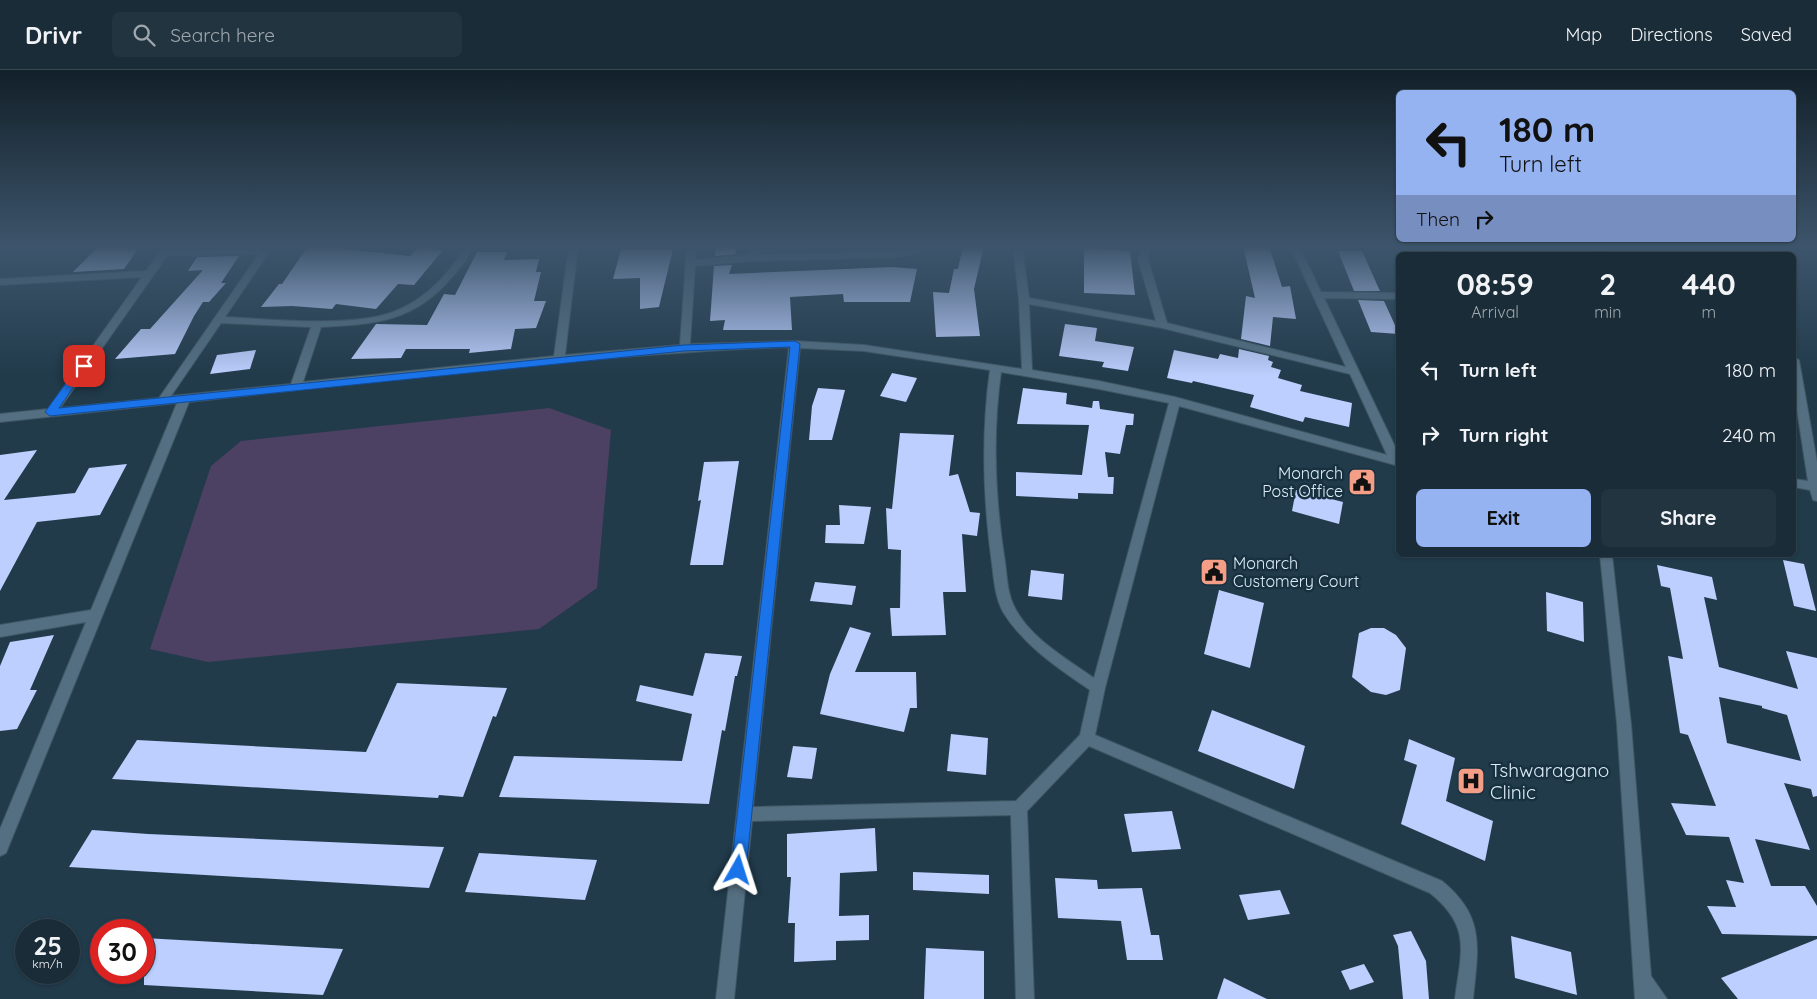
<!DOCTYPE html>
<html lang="en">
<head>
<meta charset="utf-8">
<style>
	:root { --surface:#192c38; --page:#223440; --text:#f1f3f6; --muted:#9fa7ae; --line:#374853; --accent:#95b2f1 }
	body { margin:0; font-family:Quicksand,sans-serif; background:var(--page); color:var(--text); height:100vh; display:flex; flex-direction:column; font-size:19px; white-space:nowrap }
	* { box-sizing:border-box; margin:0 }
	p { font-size:16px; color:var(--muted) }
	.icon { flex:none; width:28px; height:28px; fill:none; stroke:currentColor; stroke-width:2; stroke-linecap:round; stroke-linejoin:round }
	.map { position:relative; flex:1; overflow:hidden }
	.sheet { position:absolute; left:1396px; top:182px; width:400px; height:305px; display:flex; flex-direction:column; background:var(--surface); border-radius:8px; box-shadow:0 1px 4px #0004,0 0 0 1px var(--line) }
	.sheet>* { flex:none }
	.hud { position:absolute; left:1396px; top:20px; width:400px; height:152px; border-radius:8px; box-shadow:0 1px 4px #0004,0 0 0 1px var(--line); background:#95b2f1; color:#111; overflow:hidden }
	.speed { position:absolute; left:15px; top:849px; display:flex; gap:10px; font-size:25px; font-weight:700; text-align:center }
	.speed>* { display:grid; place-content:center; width:65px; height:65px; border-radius:50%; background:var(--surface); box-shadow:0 1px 4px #0004,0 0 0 1px var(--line); line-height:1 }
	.speed small { font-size:12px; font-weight:400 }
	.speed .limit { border:8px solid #d22; background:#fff; color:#111 }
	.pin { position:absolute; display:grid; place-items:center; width:42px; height:42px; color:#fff; margin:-21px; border-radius:10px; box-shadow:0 2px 8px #0006 }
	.me { position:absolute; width:55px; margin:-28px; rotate:6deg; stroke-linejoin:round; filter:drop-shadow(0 0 4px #0008) }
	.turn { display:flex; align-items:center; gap:18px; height:105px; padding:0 20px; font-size:22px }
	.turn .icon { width:65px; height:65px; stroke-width:2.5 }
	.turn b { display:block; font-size:35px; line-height:42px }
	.then { display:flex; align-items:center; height:48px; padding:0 20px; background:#0003; gap:10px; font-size:19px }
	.eta { display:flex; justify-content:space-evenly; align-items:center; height:85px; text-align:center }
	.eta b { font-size:30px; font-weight:700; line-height:35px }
	.button { display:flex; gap:10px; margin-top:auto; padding:10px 20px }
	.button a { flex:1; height:58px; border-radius:8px; background:var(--accent); color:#111; font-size:20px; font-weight:700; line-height:58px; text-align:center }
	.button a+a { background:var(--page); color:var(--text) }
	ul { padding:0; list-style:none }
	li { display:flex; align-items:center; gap:15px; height:65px; padding:0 20px }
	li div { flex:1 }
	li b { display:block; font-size:19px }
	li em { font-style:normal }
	header { display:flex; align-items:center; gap:30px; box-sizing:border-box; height:70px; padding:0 25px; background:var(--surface); border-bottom:1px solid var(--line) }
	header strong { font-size:24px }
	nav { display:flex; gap:28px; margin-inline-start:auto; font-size:18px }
	.search { width:350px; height:45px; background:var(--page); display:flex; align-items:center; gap:12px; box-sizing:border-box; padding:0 18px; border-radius:8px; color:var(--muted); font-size:19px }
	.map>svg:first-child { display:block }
</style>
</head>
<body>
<header>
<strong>Drivr</strong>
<div class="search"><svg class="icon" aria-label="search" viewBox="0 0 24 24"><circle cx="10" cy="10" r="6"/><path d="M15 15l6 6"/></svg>Search here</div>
<nav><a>Map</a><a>Directions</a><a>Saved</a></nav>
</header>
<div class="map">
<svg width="1817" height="929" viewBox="0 0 1817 929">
	<rect width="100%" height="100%" fill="#213b4b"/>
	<!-- green -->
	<path fill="#4d4163" d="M549 338 611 360 597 518 539 559 208 592 150 579 211 396 241 371Z"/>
	<!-- building -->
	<g fill="#bccffe" fill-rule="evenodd">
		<path d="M99 176H140L124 199 73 202Z"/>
		<path d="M308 176H347L345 179 410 186 420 177 443 180 414 215 398 214 376 239 336 234 332 239 292 236 261 237 279 214H282Z"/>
		<path d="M716 176H737L735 184 715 186Z"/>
		<path d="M963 176H984L974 219 980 266 936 267 933 222 949 223 954 199H958Z"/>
		<path d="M1243 176H1269L1282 217 1290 216 1296 249 1273 247 1270 276 1241 269 1246 226 1255 228Z"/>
		<path d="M1084 178 1130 181 1135 225 1084 223Z"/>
		<path d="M621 179H673L659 237 640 239V208L613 209Z"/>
		<path d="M1338 181H1362L1380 221H1354Z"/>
		<path d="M477 182H507L504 190 539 189 536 202H541L534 231H546L536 258 515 259 511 279 469 283 470 279H406L401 288 351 289 376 254 427 255 444 224 455 225Z"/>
		<path d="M239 186 221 213H226L209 232H203L194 246 175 284 115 289 141 259H150L203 200 188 201 197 187Z"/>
		<path d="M732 195 729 204 892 197 917 199 910 232H844L843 224 790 227 792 260H723L725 250 710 251 714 196Z"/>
		<path d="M1358 230 1384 231 1399 264 1371 262Z"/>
		<path d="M1065 254 1097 258 1095 271 1134 277 1128 301 1102 297 1104 292 1059 286Z"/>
		<path d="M1239 279 1269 286 1268 290 1273 292 1271 297 1281 300 1278 308 1302 315 1300 321 1352 333 1349 357 1305 347 1303 352 1250 337 1254 325 1193 311 1192 313 1167 308 1174 280 1218 289 1220 284 1238 288Z"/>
		<path d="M256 280 250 299 210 304 217 285Z"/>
		<path d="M892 303 917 308 906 332 880 326Z"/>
		<path d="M818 318 845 320 832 370H809L812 336Z"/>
		<path d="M1023 318 1067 323 1066 334 1092 338 1093 331H1099L1100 339 1134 344 1133 355H1126L1120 384 1105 382 1108 407H1114L1113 424 1078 423V429L1016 426V402L1082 405 1089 355 1017 354Z"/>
		<path d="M900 363 954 365 949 406 958 404 970 442 980 443 977 466 962 464 966 522H943L946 565 892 566 890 538H900L901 480 888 479 886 438 892 439Z"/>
		<path d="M37 380 4 430 75 423 89 398 127 394 100 445 37 452 0 521V385Z"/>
		<path d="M739 391 723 495H690L701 430 698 431 704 392Z"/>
		<path d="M1296 420 1343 432 1339 454 1292 441Z"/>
		<path d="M839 435 871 437 864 474 825 473 826 455H840Z"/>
		<path d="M1783 490 1804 494 1816 541 1794 536Z"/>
		<path d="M1657 495 1712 507 1717 530 1704 527 1719 597 1798 619 1786 581 1817 588V726L1813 727 1811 719 1784 713 1810 780 1755 769 1771 816H1805L1817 836V866L1722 864 1707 836 1736 837 1726 810 1744 813 1729 767 1686 765 1671 733 1716 736 1688 665 1680 663 1668 586 1683 589 1670 518 1661 516ZM1719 627 1762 636V638L1787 645 1801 691 1727 673Z"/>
		<path d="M1031 500 1064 504 1062 530 1028 526Z"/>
		<path d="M815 512 856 516 852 535 810 531Z"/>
		<path d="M1219 520 1264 533 1250 598 1204 584Z"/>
		<path d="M1546 522 1583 532 1584 572 1547 561Z"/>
		<path d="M850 557 871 563 855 602H916L917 638H910L904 662 820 644 830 604Z"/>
		<path d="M1371 558H1384L1396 565 1406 578 1400 620 1386 625 1371 622 1352 607 1359 563Z"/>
		<path d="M54 565 30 620H37L17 659 0 661V596L10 572Z"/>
		<path d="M705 583 742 586 737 606H735L725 661 722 660 709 734 499 727 514 686 682 691 692 644 636 631 640 615 693 626Z"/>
		<path d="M397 613 507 618 496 647 493 646 463 727 439 725 438 728 112 709 137 670 366 682Z"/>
		<path d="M1212 640 1305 676 1294 719 1198 681Z"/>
		<path d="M951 664 988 668 986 705 947 701Z"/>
		<path d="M1409 669 1455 688 1446 731 1493 751 1485 791 1401 754 1417 695 1404 690Z"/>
		<path d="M793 676 817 678 812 709 787 707Z"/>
		<path d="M1172 741 1181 779 1132 782 1124 744Z"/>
		<path d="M875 758 877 801 840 803 839 846 869 845V870L836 871V890L794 892 795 853H788L791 807H787V764Z"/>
		<path d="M92 760 148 764 444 777 429 818 69 797Z"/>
		<path d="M479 783 597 790 585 830 465 822Z"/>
		<path d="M913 802 989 805V824L913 820Z"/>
		<path d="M1055 808 1097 810 1098 819 1142 818 1151 865H1159L1163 890H1127L1121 851 1058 848Z"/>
		<path d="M1280 820 1290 844 1248 850 1239 825Z"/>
		<path d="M1411 861 1426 891 1429 929H1403L1398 876 1393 865Z"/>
		<path d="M1511 866 1571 882 1577 925 1515 908Z"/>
		<path d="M144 868 343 879 323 925 144 915Z"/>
		<path d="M1817 869V929H1738L1721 908Z"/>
		<path d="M926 878 984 881V929H924Z"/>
		<path d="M1364 894 1374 912 1350 920 1341 901Z"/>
		<path d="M1224 908 1267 929H1217Z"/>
	</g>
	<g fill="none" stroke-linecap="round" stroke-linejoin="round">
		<defs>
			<g id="street">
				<path d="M165 176H173L171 180 263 178 265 176H273L225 247C272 249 359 259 400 239 427 227 452 201 465 176H473C470 187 460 198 452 207 414 252 376 254 321 257L303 312 554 286 569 176H578L565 285 680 275 687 176H696L695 190 749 185 753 176H762L759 185 900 181 917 176H928L918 183 900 187 753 191 695 196 690 274 795 271 864 275 1022 299 1019 230 1013 176H1022L1029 228 1156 251 1138 189 1142 176H1150L1148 189 1167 253 1346 297 1290 176H1299L1321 222 1399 223V229L1324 228 1399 385V396L1179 336 1105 618 1095 665 1442 811C1486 847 1478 878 1473 929H1455C1461 881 1472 857 1430 823L1089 676 1027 741 1034 929H1016L1011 745 752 751 734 929H716L789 277C588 285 389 310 189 332L8 778 6 783 0 786V759L86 552 0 567V555L91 540 177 333 0 352V344L48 339 142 207 0 215V209L146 201ZM259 184 159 328 60 338 167 186ZM1029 234 1162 258 1350 304 1387 385 1175 327 1099 311 1032 300ZM221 253 311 257 291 314 171 326ZM800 278 864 281 990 300C981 365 983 429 992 494 994 510 995 527 1003 542 1024 576 1058 598 1090 620L1080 665 1016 731 753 737ZM1001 302 1099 319 1169 333 1094 608C1065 588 1027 566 1013 534 1007 521 1007 506 1005 492 995 429 992 366 1001 302Z"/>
				<path d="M1597 176H1606L1603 185H1593Z"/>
				<path d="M1771 176H1779L1782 185H1772Z"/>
				<path d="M1436 179 1456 182 1461 185 1433 184 1431 182Z"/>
				<path d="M1794 287 1799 290 1817 392V431L1813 430 1810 420 1794 417V409L1808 411 1794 321Z"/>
				<path d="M1600 485H1612L1631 654 1651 906 1667 929H1635L1617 654Z"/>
			</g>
		</defs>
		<!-- street casing -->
		<use href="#street" stroke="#3f5764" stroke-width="2"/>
		<!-- street -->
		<use href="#street" fill="#546f81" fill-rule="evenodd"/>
	</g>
	<!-- sky -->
	<linearGradient id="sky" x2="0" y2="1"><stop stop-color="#122029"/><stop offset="0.58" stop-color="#3d556c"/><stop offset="1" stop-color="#3d556c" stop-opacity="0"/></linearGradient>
	<rect width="1817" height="306" fill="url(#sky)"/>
	<!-- route -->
	<path fill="#1a73e8" stroke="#114b97" d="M795 271 800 274 746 800 744 805 738 807 733 805 731 800 790 277 684 281 50 346 45 342 80 294 84 293 88 296 59 338 684 275Z"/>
	<!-- icons -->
	<defs>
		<symbol id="civic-square" viewBox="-11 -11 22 22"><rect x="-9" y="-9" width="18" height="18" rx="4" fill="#f49e88" stroke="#173140"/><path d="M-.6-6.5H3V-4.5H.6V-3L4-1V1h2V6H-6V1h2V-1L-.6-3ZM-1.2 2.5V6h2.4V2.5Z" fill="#111"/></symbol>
		<symbol id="hospital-square" viewBox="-11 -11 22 22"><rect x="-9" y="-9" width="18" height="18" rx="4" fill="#f49e88" stroke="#173140"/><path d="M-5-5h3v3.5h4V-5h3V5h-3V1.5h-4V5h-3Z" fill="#111"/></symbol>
	</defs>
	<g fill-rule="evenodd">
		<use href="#civic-square" x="1346" y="396" width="32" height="32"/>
		<use href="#civic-square" x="1198" y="486" width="32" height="32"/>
		<use href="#hospital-square" x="1455" y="695" width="32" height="32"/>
	</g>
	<g text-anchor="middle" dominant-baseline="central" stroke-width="5" stroke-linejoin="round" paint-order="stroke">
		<!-- poi labels -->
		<g font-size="16" fill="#ddecf7" stroke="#173140" text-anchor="end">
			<text x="1343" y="403">Monarch<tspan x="1343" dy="18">Post Office</tspan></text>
			<text x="1233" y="493" text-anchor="start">Monarch<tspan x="1233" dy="18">Customery Court</tspan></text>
		</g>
		<!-- near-poi labels -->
		<g font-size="19" fill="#ddecf7" stroke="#173140" text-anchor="start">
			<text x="1490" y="700">Tshwaragano<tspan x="1490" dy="22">Clinic</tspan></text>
		</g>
	</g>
</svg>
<div class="speed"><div>25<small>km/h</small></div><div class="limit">30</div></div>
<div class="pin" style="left:84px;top:296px;background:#d93025"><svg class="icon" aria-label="arrive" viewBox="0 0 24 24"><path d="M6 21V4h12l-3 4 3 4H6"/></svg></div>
<svg class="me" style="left:738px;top:800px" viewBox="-20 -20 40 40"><path d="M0-17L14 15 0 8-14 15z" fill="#1a73e8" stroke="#fff" stroke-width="4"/></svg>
<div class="hud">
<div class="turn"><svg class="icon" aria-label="left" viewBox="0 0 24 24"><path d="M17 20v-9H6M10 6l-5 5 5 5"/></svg><div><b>180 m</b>Turn left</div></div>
<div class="then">Then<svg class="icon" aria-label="right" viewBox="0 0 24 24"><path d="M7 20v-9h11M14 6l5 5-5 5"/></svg></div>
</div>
<section class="sheet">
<div class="eta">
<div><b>08:59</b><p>Arrival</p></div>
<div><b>2</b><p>min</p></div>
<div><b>440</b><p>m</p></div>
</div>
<ul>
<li><svg class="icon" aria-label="left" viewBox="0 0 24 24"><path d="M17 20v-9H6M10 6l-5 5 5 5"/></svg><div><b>Turn left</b></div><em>180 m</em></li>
<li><svg class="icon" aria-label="right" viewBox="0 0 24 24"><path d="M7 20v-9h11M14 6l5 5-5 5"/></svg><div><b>Turn right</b></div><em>240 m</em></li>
</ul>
<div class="button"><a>Exit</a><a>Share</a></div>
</section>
</div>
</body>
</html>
